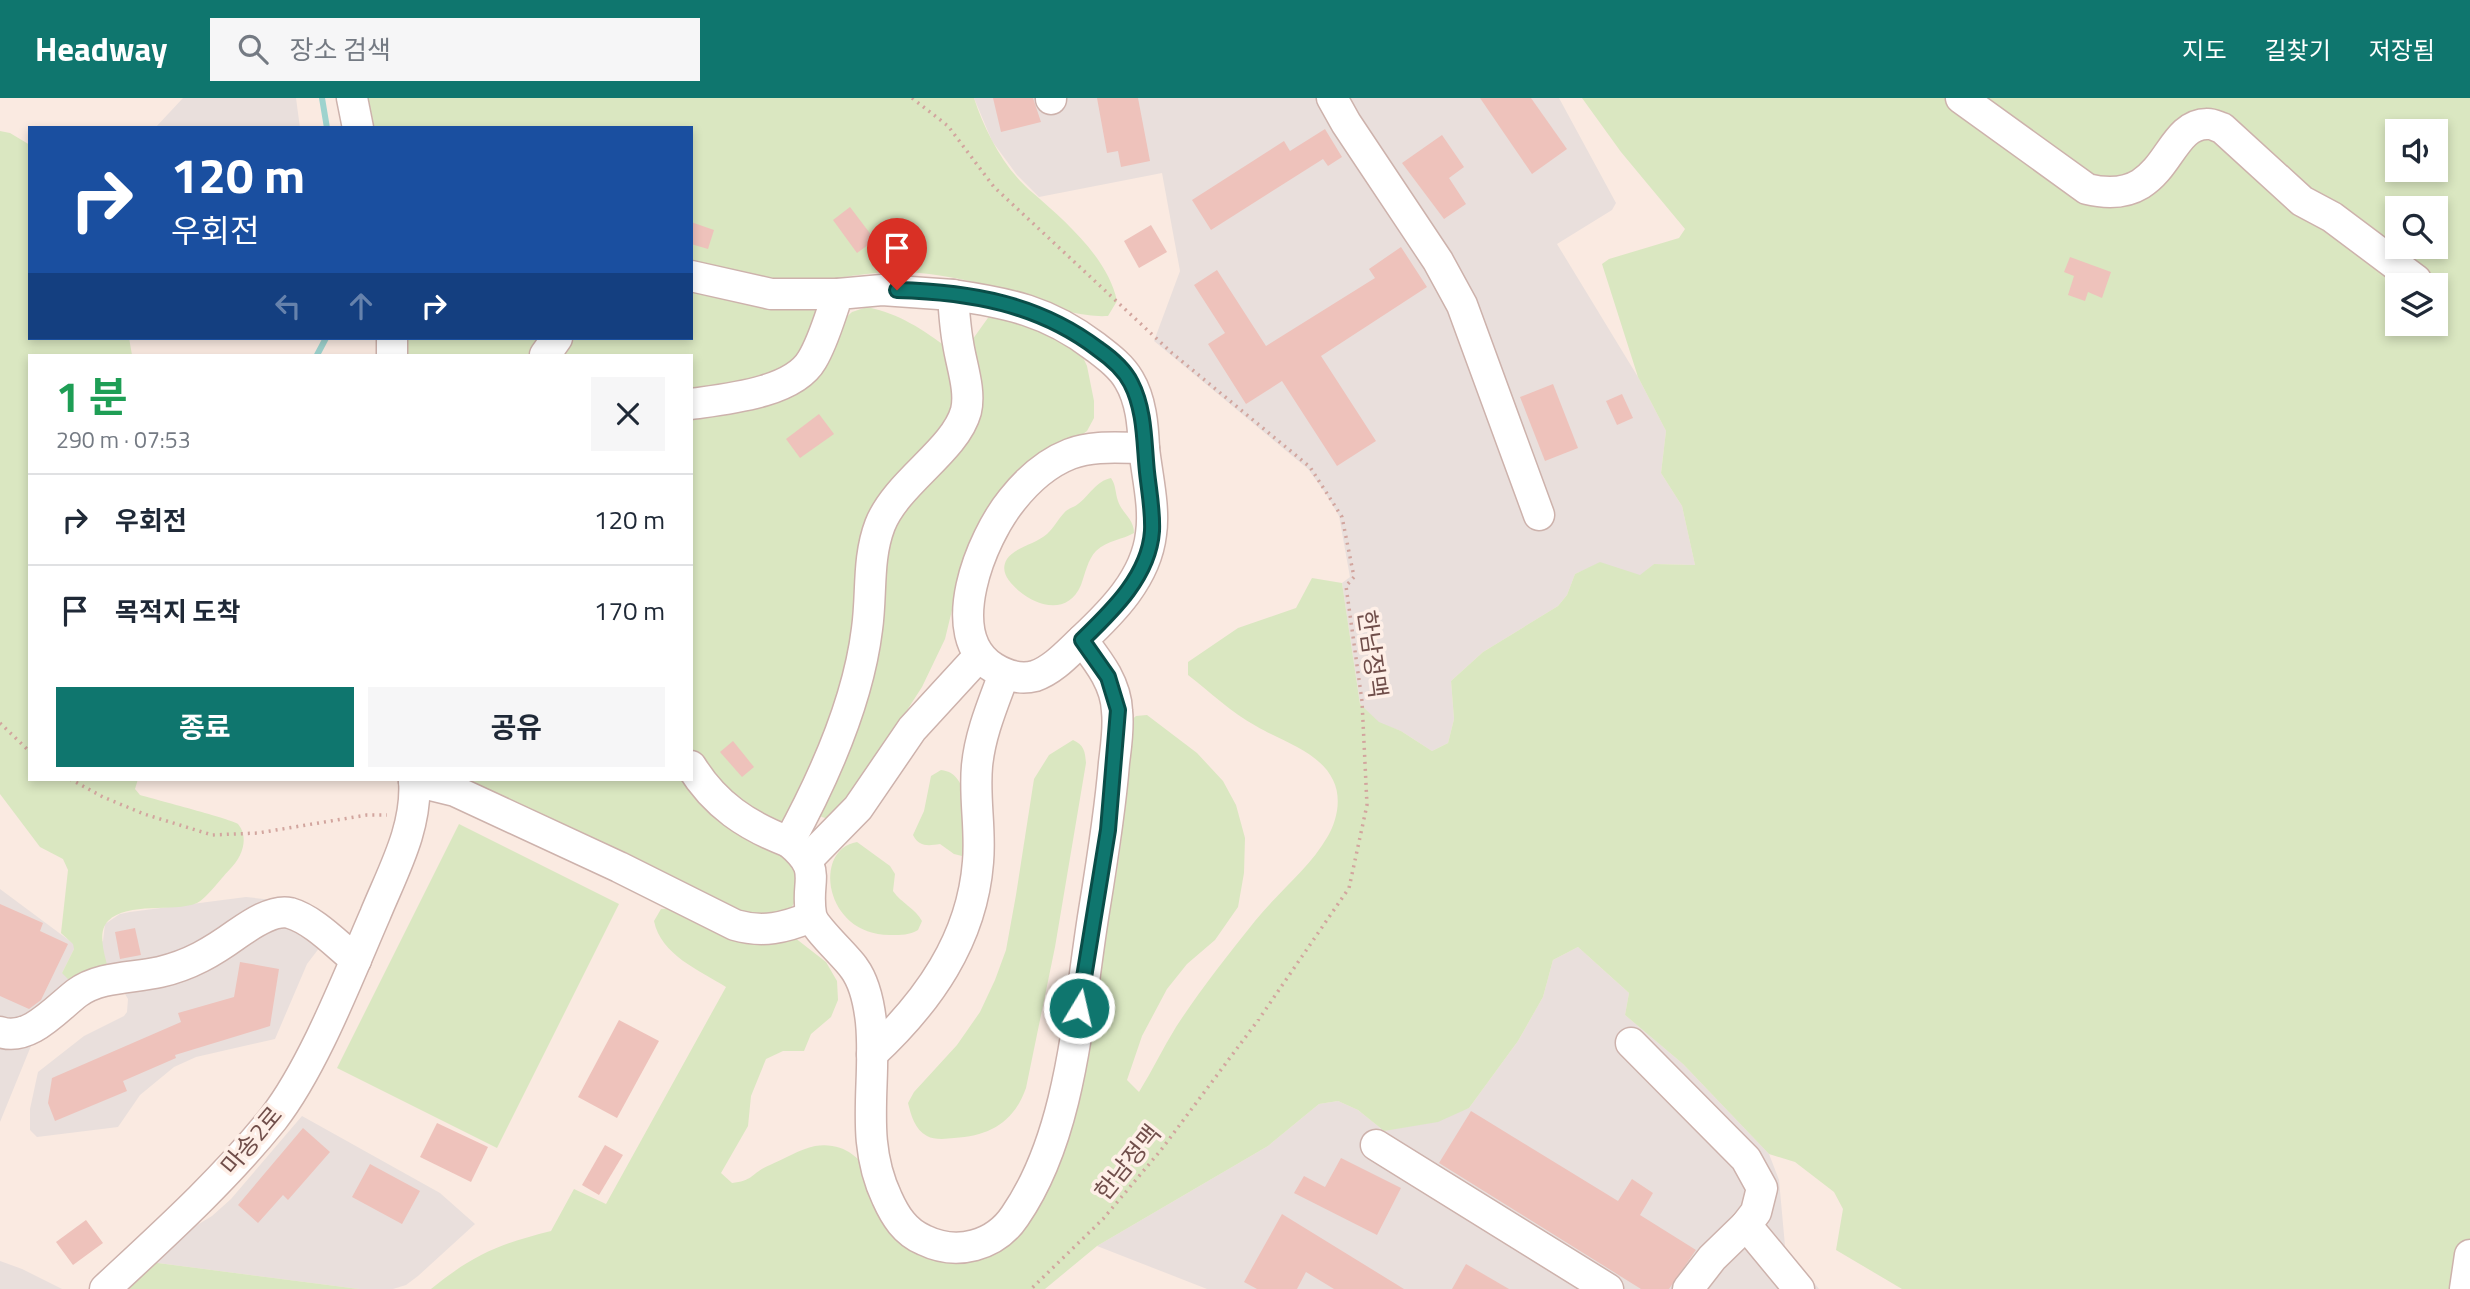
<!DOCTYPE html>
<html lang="ko">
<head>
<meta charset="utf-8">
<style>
	:root { --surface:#fff; --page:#f6f6f7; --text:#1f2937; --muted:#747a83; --line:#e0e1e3; --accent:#0f766e }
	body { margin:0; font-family:"Titillium Web","Noto Sans KR",sans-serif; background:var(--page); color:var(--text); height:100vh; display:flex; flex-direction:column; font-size:26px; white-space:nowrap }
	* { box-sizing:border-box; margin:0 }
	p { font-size:23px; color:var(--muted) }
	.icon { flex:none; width:38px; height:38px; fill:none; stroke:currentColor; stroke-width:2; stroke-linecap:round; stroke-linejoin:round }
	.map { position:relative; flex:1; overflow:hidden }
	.details { position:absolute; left:28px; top:256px; width:665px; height:427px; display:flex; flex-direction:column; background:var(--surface); border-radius:0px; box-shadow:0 4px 10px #0003 }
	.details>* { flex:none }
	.top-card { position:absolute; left:28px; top:28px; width:665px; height:214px; border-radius:0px; box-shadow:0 4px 10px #0003; background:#1a4fa0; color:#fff; overflow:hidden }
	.fabs { position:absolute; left:2385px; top:21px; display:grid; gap:14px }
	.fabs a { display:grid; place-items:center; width:63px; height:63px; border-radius:0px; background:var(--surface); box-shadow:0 4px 10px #0003; font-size:35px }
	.pin { position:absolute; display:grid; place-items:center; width:60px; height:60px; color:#fff; margin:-72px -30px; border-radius:50% 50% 50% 0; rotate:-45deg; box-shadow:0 0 7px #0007 }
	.pin .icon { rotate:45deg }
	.me { position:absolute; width:77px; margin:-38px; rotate:9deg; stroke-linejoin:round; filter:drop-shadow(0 0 5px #0008) }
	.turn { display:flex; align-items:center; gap:24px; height:147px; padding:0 28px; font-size:32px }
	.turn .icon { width:91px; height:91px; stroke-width:2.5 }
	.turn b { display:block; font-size:49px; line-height:60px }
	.lanes { display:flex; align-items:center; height:66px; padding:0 28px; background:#0003; justify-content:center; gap:35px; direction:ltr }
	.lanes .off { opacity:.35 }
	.round { display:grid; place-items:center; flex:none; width:74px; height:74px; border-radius:0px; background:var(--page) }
	.summary { display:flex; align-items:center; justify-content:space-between; height:119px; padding:0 28px }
	h1 { font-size:42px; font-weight:700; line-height:52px; color:#1e9e55 }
	.action { display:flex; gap:14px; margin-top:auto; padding:14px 28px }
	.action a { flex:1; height:80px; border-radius:0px; background:var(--accent); color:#fff; font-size:28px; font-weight:700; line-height:80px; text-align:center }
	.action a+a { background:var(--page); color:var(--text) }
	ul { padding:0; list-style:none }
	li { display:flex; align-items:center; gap:21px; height:91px; padding:0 28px; border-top:2px solid var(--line) }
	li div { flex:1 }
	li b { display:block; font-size:26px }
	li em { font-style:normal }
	header { display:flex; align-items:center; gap:42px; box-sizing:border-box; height:98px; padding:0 35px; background:var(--accent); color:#fff }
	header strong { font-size:33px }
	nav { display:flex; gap:38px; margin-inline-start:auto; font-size:24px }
	.search { width:490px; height:63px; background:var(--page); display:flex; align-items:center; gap:18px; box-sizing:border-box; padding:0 24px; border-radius:0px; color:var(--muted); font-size:26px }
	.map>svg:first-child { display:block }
</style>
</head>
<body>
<header>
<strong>Headway</strong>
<div class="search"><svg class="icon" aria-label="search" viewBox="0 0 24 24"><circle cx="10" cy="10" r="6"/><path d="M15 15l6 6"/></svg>장소 검색</div>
<nav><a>지도</a><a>길찾기</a><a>저장됨</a></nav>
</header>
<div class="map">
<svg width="2470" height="1191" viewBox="0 0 2470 1191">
	<rect width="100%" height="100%" fill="#faeae1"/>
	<!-- industrial -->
	<g fill="#e9dfdc">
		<path d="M183 0H296L300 30H155Z"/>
		<path d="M974 0H1559L1616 105 1612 112 1557 146 1638 279 1666 333 1661 375 1682 408 1695 467 1654 466 1640 478 1600 465 1575 476 1567 497 1558 508 1483 554 1451 583 1454 621 1448 645 1432 653 1401 633 1379 625 1360 606 1342 485 1350 479 1339 418 1326 396 1308 371 1154 243 1180 173 1162 75 1039 99 1017 77 992 43Z"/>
		<path d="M0 791 74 846V851L62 875 103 843 105 826 120 816 130 814 246 799 282 803 336 828 307 866 275 941 196 959 174 969 140 997 118 1029 37 1039 30 1032V1011L38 974 84 938 124 918 127 914 128 901 122 891 110 890 33 943 0 1024Z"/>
		<path d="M1578 849 1629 895 1625 917 1683 966 1769 1056 1779 1082 1785 1148 1819 1191H1207L1097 1148 1268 1048 1319 1006 1338 1003 1358 1012 1384 1033 1469 1010 1518 943 1543 899 1553 862Z"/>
		<path d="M302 1018 440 1095 475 1126 418 1178 406 1187 393 1191H359L150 1164 174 1141 212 1118 231 1101Z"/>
		<path d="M0 1163 22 1171 62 1191H0Z"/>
	</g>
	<!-- green -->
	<g fill="#dae7c1" fill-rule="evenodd">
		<path d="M363 0H974C985 34 1005 72 1033 95 1065 123 1108 160 1117 203L1108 218C1071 220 1033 202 999 191 971 182 938 176 909 174 861 171 812 190 764 185 740 182 715 173 691 167V30H369Z"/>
		<path d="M1582 0H2470V1141L2457 1161 2454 1191H1902L1836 1152 1843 1111 1834 1094 1795 1064 1769 1056 1683 966 1625 917 1629 895 1578 849 1553 862 1543 899 1518 943 1469 1010 1438 1024 1384 1033 1358 1012 1338 1003 1319 1006 1268 1048 1097 1148 1045 1191H431C473 1157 499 1146 551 1133L574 1091 606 1106 726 889C699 872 661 857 654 823L661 811 677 810 790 836 826 864 837 883 838 902 831 919 811 936 804 953H783L766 961 751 998 748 1028 721 1075 732 1085C754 1083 752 1074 770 1067 784 1061 800 1051 815 1048 868 1040 882 1102 900 1139L1010 1141C1045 1025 1088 908 1114 789 1125 736 1126 679 1128 625L1136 618 1147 617 1197 655 1223 683 1236 707 1245 740 1244 775 1238 809 1215 842 1187 866 1167 891 1142 938 1127 982 1139 994C1152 973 1163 950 1176 929 1200 892 1228 857 1255 823 1279 793 1309 771 1328 738 1337 722 1342 700 1333 682 1320 654 1281 643 1256 628 1232 615 1210 594 1188 577V564L1238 530 1296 510 1312 480 1342 485 1360 606 1379 624 1401 633 1432 653 1448 645 1454 621 1451 583 1483 554 1558 508 1567 497 1575 476 1600 464 1640 477 1654 466 1695 467 1682 408 1661 375 1666 333 1638 279 1602 166 1609 161 1679 140 1685 131 1621 54ZM2398 33H2436V72H2398ZM2398 110H2436V149H2398ZM2398 187H2436V226H2398Z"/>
		<path d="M0 33 10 35 30 47V240H129L132 257H30V681H138L135 691 140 697C154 701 234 722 238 726 250 740 241 760 231 770 223 778 206 801 197 805 173 815 128 803 108 823 96 835 106 860 109 875L72 885 62 875 74 851 73 846 61 835 68 772 63 761 40 749 0 696Z"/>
		<path d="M691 190 810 209 818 213 803 263 739 287 691 295V257H401L400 240H691Z"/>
		<path d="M867 209C900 216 922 231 949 251L970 245 990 217 1006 214 1080 253 1087 268 1094 303V320L1087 333 992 405 972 438 966 454 945 541 922 589 844 710 831 722 819 718 829 689 903 378 824 648 786 721 778 725H765L705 674 691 650V316L750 306 852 214Z"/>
		<path d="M1111 380C1116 387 1115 394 1118 403 1122 415 1134 421 1134 435 1122 442 1108 442 1096 453 1088 461 1085 476 1081 487 1069 516 1039 510 1019 493 1010 485 999 474 1007 461 1015 449 1036 446 1047 436 1054 430 1058 421 1064 415 1068 410 1073 410 1078 406 1089 398 1096 383 1111 380Z"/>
		<path d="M1073 642C1084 647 1085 653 1086 665L1055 849 1026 990C1014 1024 990 1038 954 1040 946 1041 934 1042 927 1038 915 1032 911 1017 908 1005L914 994 957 947 980 914 995 882 1006 852 1016 797 1034 681 1049 657Z"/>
		<path d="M941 672C973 675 966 729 968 752L962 758 954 756 940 746C928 748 919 749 913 737L924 713 931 678Z"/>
		<path d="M454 681H690L768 751 784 759 798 774 796 802 788 815 736 819Z"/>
		<path d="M459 726 619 806 497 1050 337 970Z"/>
		<path d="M857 744 890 768 895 776 893 793C901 805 915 810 922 823L918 832C909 837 902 837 891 837 824 838 812 751 857 744Z"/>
		<path d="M150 1164 359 1191H120Z"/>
	</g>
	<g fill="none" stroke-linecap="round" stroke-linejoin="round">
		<!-- stream -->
		<g stroke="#9ed3ce" stroke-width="6">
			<path d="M322 0 327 30"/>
			<path d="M317 257 326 240"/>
		</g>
	</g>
	<!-- building -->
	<g fill="#eec2bb">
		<path d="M993 0H1033L1041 24 1001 34Z"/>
		<path d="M1097 0H1138L1150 63 1121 69 1118 53 1107 55Z"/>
		<path d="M1480 0H1531L1567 51 1532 76Z"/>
		<path d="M1325 31 1342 59 1328 68 1323 61 1211 132 1192 102 1284 43 1290 53Z"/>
		<path d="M1442 37 1464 69 1449 80 1466 106 1444 121 1402 65Z"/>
		<path d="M850 109 875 142 857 155 833 122Z"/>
		<path d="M691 124 714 132 708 151 691 146Z"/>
		<path d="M1151 127 1167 154 1139 170 1124 143Z"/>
		<path d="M1401 149 1427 189 1321 258 1376 343 1337 368 1282 283 1246 306 1208 246 1225 235 1194 187 1217 172 1266 248 1375 180 1369 171Z"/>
		<path d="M2070 159 2111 174 2102 200 2088 194 2085 203 2068 197 2074 178 2064 174Z"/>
		<path d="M1553 286 1578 350 1545 363 1520 299Z"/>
		<path d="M1622 296 1633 320 1617 327 1606 303Z"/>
		<path d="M819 316 834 336 800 360 786 341Z"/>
		<path d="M733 643 754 669 742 679 720 654Z"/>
		<path d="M0 806 43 825 40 833 68 846 41 902 29 911 0 898Z"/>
		<path d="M135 830 141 857 120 861 115 834Z"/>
		<path d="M240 864 279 871 270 928 175 957 176 960 123 983 127 993 55 1023 48 1005 52 980 181 924 178 915 234 899Z"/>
		<path d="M619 922 659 943 617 1020 578 999Z"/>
		<path d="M1471 1013 1618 1103 1632 1081 1653 1095 1640 1117 1696 1152 1669 1191H1641L1439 1065Z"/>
		<path d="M437 1025 488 1049 471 1084 420 1059Z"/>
		<path d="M303 1030 330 1054 288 1102 283 1097 258 1125 238 1107Z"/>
		<path d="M605 1047 623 1057 599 1097 582 1087Z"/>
		<path d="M1341 1060 1401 1090 1377 1137 1294 1095 1304 1078 1325 1089Z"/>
		<path d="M370 1066 420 1093 402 1126 352 1099Z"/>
		<path d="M1282 1116 1404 1191H1334L1306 1174 1297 1191H1257L1244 1184Z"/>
		<path d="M86 1122 103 1145 73 1167 56 1144Z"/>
		<path d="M1466 1166 1509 1191H1452Z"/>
	</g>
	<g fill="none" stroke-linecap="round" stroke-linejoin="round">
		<defs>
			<g id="minor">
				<path d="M352 0 358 30"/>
				<path d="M1051 0V1"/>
				<path d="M1332 0 1346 25 1438 163 1462 207 1539 417"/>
				<path d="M1961 0 2087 91C2169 111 2163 26 2207 26 2211 25 2218 29 2222 30L2302 103 2332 119 2416 182"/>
				<path d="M691 178 771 196H838"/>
				<path d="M953 197C1008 205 1048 213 1094 248 1107 258 1121 268 1129 282 1141 302 1143 327 1144 350 1120 350 1093 347 1070 356 1047 365 1027 383 1012 402 981 440 941 538 994 570 1007 578 1020 582 1035 578 1053 572 1068 555 1082 542 1098 563 1116 585 1117 613 1119 630 1116 648 1114 665 1110 715 1102 764 1094 813 1078 911 1073 1034 1015 1118 995 1148 957 1158 924 1142 905 1134 895 1118 887 1100 859 1041 877 986 871 924 869 906 865 885 854 870 845 857 813 829 811 816 805 781 824 773 789 744 824 680 858 605 867 531 872 496 867 461 880 427 897 384 955 353 966 313 971 292 961 266 958 245 955 229 954 213 953 197Z"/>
				<path d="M392 240V257"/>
				<path d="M545 257 557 240"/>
				<path d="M691 306C726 301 793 295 812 262 824 242 830 218 838 196L882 192 953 197"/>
				<path d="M1082 542C1112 514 1146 480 1151 436 1155 409 1147 378 1144 350"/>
				<path d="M691 668C715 707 747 728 789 744"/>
				<path d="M414 683 455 693 619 769 735 827C763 835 784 830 811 819"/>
				<path d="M807 762 858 710 912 631 979 558"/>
				<path d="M0 934C29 944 56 911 77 895 100 878 134 880 160 874 190 867 212 854 237 836 250 827 273 811 290 815 314 822 337 847 356 862"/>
				<path d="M1631 945 1746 1061 1762 1090 1756 1114 1746 1127 1799 1191"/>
				<path d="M872 956C928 904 972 842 978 764 981 732 974 700 977 668 980 636 993 606 1004 576"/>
				<path d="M1376 1047 1608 1191"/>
				<path d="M105 1191C163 1137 223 1083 273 1021 314 968 348 879 375 817 393 773 418 729 414 681"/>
				<path d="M1688 1191 1712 1160 1746 1127"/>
				<path d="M2465 1191 2470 1157"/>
			</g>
		</defs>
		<!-- minor casing -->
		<use href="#minor" stroke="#cdb2ac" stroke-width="33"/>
		<!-- path -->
		<g stroke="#d2a59e" stroke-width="3.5" stroke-dasharray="2 5" stroke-linecap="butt">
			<path d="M912 0 948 28 994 89 1172 255 1310 369 1342 419 1354 479 1346 488 1362 603 1367 707 1349 790 1259 921 1161 1052 1103 1121 1031 1191"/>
			<path d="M0 625 30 654"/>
			<path d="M70 681 103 699 144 716 212 737 258 735 367 717H387"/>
		</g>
		<!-- minor -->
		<use href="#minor" stroke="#fff" stroke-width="30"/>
	</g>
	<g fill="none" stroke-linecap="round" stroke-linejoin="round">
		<defs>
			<path id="route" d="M897 192C971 194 1039 206 1098 251 1111 260 1124 271 1131 285 1145 312 1144 345 1147 374 1149 393 1153 413 1152 433 1149 478 1112 513 1082 542L1108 579 1118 612 1108 732 1079 910"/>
		</defs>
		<!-- route casing -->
		<use href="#route" stroke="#0a4d48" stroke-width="18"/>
		<!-- route -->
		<use href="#route" stroke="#0f766e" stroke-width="12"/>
	</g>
	<g text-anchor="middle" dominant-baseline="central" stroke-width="7" stroke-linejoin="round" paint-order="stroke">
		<!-- street labels -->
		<g font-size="24" fill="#704e4a" stroke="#feefe7">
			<text transform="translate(1373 556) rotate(82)">한남정맥</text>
			<text transform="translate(251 1042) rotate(-50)">마송2로</text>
			<text transform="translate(1127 1064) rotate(-51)">한남정맥</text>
		</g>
	</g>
</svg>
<div class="fabs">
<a><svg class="icon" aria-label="sound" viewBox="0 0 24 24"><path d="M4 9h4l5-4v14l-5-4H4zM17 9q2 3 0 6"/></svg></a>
<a><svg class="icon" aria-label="search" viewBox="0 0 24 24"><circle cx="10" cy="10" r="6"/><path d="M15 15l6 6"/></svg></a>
<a><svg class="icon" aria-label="layers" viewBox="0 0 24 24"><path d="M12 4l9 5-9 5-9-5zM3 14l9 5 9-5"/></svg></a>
</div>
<div class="pin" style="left:897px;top:192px;background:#d93025"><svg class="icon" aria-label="arrive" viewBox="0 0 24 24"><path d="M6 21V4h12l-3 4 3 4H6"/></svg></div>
<svg class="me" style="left:1079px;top:910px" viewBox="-20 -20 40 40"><circle r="17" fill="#0f766e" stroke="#fff" stroke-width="3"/><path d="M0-11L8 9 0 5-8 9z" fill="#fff"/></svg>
<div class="top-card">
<div class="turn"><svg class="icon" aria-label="right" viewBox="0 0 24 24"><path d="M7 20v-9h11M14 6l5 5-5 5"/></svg><div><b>120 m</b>우회전</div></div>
<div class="lanes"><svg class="icon off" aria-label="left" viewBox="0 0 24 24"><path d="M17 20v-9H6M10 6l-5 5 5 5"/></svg><svg class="icon off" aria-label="ahead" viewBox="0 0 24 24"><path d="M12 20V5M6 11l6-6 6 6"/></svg><svg class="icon" aria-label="right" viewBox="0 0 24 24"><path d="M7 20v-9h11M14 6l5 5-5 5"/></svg></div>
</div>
<section class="details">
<div class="summary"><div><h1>1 분</h1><p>290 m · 07:53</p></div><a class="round"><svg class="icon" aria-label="close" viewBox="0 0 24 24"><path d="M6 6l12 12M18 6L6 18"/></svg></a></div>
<ul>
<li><svg class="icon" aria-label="right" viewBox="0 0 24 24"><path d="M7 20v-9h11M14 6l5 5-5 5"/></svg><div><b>우회전</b></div><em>120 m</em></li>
<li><svg class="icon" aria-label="arrive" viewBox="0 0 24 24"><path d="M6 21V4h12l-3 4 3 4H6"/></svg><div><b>목적지 도착</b></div><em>170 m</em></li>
</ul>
<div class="action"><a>종료</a><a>공유</a></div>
</section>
</div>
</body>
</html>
